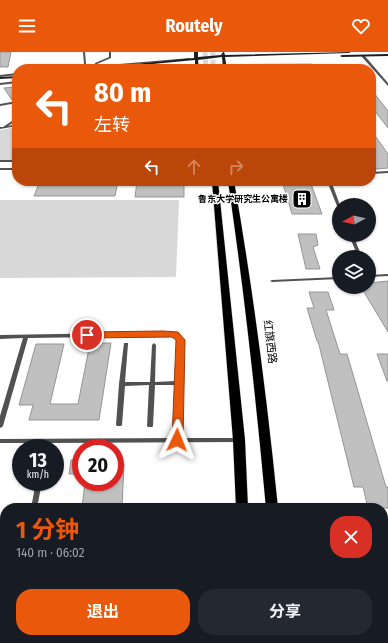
<!DOCTYPE html>
<html lang="zh">
<head>
<meta charset="utf-8">
<style>
	:root { --surface:#171b24; --page:#242831; --text:#f1f3f6; --muted:#9ea1a6; --accent:#ea580c }
	body { margin:0; font-family:"Fira Sans Condensed","Noto Sans SC",sans-serif; background:var(--page); color:var(--text); height:100vh; display:flex; flex-direction:column; font-size:15px; white-space:nowrap }
	* { box-sizing:border-box; margin:0 }
	p { font-size:13px; color:var(--muted) }
	.icon { flex:none; width:22px; height:22px; fill:none; stroke:currentColor; stroke-width:2; stroke-linecap:round; stroke-linejoin:round }
	.map { position:relative; flex:1; overflow:hidden }
	.drawer { position:absolute; left:0px; top:451px; width:388px; height:140px; display:flex; flex-direction:column; background:var(--surface); border-radius:16px 16px 0 0; box-shadow:0 1px 3px #0004 }
	.drawer>* { flex:none }
	.hud { position:absolute; left:12px; top:12px; width:364px; height:122px; border-radius:16px; box-shadow:0 1px 3px #0004; background:#ea580c; color:#fff; overflow:hidden }
	.needle { width:26px; rotate:262deg }
	.tools { position:absolute; left:332px; top:146px; display:grid; gap:8px }
	.tools a { display:grid; place-items:center; width:44px; height:44px; border-radius:50%; background:var(--surface); box-shadow:0 1px 3px #0004; font-size:20px }
	.speed { position:absolute; left:12px; top:387px; display:flex; gap:8px; font-size:20px; font-weight:700; text-align:center }
	.speed>* { display:grid; place-content:center; width:52px; height:52px; border-radius:50%; background:var(--surface); box-shadow:0 1px 3px #0004; line-height:1 }
	.speed small { font-size:10px; font-weight:400 }
	.speed .limit { border:6px solid #d22; background:#fff; color:#111 }
	.pin { position:absolute; display:grid; place-items:center; width:34px; height:34px; color:#fff; margin:-17px; border:2px solid #fff; border-radius:50%; box-shadow:0 1px 4px #0007 }
	.me { position:absolute; width:44px; margin:-22px; rotate:2deg; stroke-linejoin:round; filter:drop-shadow(0 0 3px #0008) }
	.turn { display:flex; align-items:center; gap:14px; height:84px; padding:0 16px; font-size:18px }
	.turn .icon { width:52px; height:52px; stroke-width:2.5 }
	.turn b { display:block; font-size:28px; line-height:34px }
	.lanes { display:flex; align-items:center; height:38px; padding:0 16px; background:#0003; justify-content:center; gap:20px; direction:ltr }
	.lanes .off { opacity:.35 }
	.round { display:grid; place-items:center; flex:none; width:42px; height:42px; border-radius:16px; background:var(--page) }
	.headline { display:flex; align-items:center; justify-content:space-between; height:68px; padding:0 16px }
	h1 { font-size:24px; font-weight:700; line-height:30px; color:var(--accent) }
	.primary-button { display:flex; gap:8px; margin-top:auto; padding:8px 16px }
	.primary-button a { flex:1; height:46px; border-radius:16px; background:var(--accent); color:#fff; font-size:16px; font-weight:700; line-height:46px; text-align:center }
	.primary-button a+a { background:var(--page); color:var(--text) }
	header { display:flex; justify-content:space-between; align-items:center; height:52px; padding:0 16px; background:var(--accent); color:#fff; font-size:18px; font-weight:700 }
	.map>svg:first-child { display:block }
</style>
</head>
<body>
<header><svg class="icon" aria-label="menu" viewBox="0 0 24 24"><path d="M4 6h16M4 12h16M4 18h16"/></svg>Routely<svg class="icon" aria-label="heart" viewBox="0 0 24 24"><path d="M12 20l-8-8c-3-5 5-10 8-4 3-6 11-1 8 4z"/></svg></header>
<div class="map">
<svg width="388" height="591" viewBox="0 0 388 591">
	<rect width="100%" height="100%" fill="#fff"/>
	<!-- green -->
	<g fill="#d8d8d8">
		<path d="M312 11 316 17H244L243 12Z"/>
		<path d="M17 75V108L0 109V78Z"/>
		<path d="M0 148H179L176 225 0 226Z"/>
	</g>
	<!-- building -->
	<g fill="#c0c0c0" stroke="#959595">
		<path d="M0 0H11L8 15H0Z"/>
		<path d="M17 35V48H12L4 36Z"/>
		<path d="M371 37 388 59V76L371 54Z"/>
		<path d="M371 78 388 102V116L376 117 371 109Z"/>
		<path d="M40 129H118L115 144H34Z"/>
		<path d="M137 129H184V145H135Z"/>
		<path d="M283 132H311L322 162H292Z"/>
		<path d="M298 182H316L318 193 313 195 320 217H306Z"/>
		<path d="M388 229V280L361 235H369V231Z"/>
		<path d="M309 240H328L334 258H326L340 302H347L386 435H388V456H368L363 435H354L318 289H317L307 256H314Z"/>
		<path d="M90 291H111L99 368H29L33 353H19L36 292H64L50 352H78Z"/>
		<path d="M377 302H388V329H387Z"/>
		<path d="M81 407V422H69L71 408Z"/>
		<path d="M115 412H124L122 456H82L85 430H115Z"/>
	</g>
	<g fill="none" stroke-linecap="round" stroke-linejoin="round">
		<!-- primary-tunnel -->
		<g stroke="#d9d9d9" stroke-width="5" stroke-dasharray="5 2.5" stroke-linecap="butt">
			<path d="M205 0 206 17"/>
			<path d="M213 0V17"/>
		</g>
		<defs>
			<g id="primary">
				<path d="M212 129H218L245 388 248 456H236L233 388Z"/>
				<path d="M228 129H234C253 238 267 346 278 456H266C256 346 244 238 228 129Z"/>
				<rect x="241" y="586" width="16" height="5"/>
				<path d="M277 586H293L294 591H278Z"/>
			</g>
		</defs>
		<!-- primary casing -->
		<use href="#primary" stroke="#dbdbdb" stroke-width="1"/>
		<!-- lane -->
		<g fill="#515151" fill-rule="evenodd">
			<path d="M83 0H85L86 12 89 15H94L95 11 109 5V0H111V6L97 12 96 14 190 6 191 7 90 16V17H73L86 15 84 12Z"/>
			<path d="M362 3H364L388 31V34L362 5Z"/>
			<path d="M184 13 183 15 149 17 150 16Z"/>
			<path d="M17 21V23L0 25V23Z"/>
			<path d="M17 29V31L0 33V31Z"/>
			<path d="M17 49V51L0 54V52Z"/>
			<path d="M17 57V59L15 60 17 64V68L8 74 17 72V74L0 77V75H3L15 67 12 60Z"/>
			<rect x="0" y="108" width="17" height="2"/>
			<rect x="0" y="116" width="17" height="2"/>
			<path d="M388 119V121L371 122V120Z"/>
			<path d="M327 129H331L340 153H339V155L337 154Z"/>
			<path d="M349 183H353L362 205H358Z"/>
			<path d="M388 222V224L369 225V223Z"/>
			<path d="M339 225V227L272 230 270 229 272 228Z"/>
			<path d="M175 280 177 281 182 288 180 386H241L242 388 241 390H239L50 391 49 396H43L44 391H0V387L174 386 176 333H155L153 374 152 375H148L147 374 149 333 125 334 122 373 121 374H117L116 373 119 332 124 291H128V292L125 330H150L152 293 154 291 156 293 155 330 176 329 178 288 174 284 28 286 3 374 2 375 0 376V364L23 286 0 287V283Z"/>
			<path d="M36 430H42L37 456H31Z"/>
			<rect x="0" y="554" width="5" height="6"/>
			<path d="M5 584V586H12L11 591H3Z"/>
		</g>
		<!-- secondary -->
		<g fill="#1e1e1e" fill-rule="evenodd">
			<path d="M194 0H198V5L221 3 223 0H224L225 3 351 0 349 1 225 5 227 17H223L222 5 198 8 199 17H195V8L100 17H86L194 6Z"/>
			<path d="M388 2V4L342 5 340 4 342 3Z"/>
			<path d="M17 24V26L0 27V25Z"/>
		</g>
		<!-- primary -->
		<use href="#primary" fill="#000" fill-rule="evenodd"/>
	</g>
	<!-- route -->
	<path fill="#ea580c" stroke="#983908" d="M163 279 178 280 185 288 183 388 181 391H174L172 388 176 288 172 285 87 286 82 283 87 280Z"/>
	<!-- icons -->
	<defs>
		<symbol id="building-square" viewBox="-11 -11 22 22"><rect x="-9" y="-9" width="18" height="18" rx="4" fill="#000" stroke="#fff"/><path d="M-4-6H4V6H1V3H-1V6H-4ZM-2.5-4.3h1.7v1.8h-1.7ZM.8-4.3h1.7v1.8H.8ZM-2.5-1h1.7V.8h-1.7ZM.8-1h1.7V.8H.8Z" fill="#fff"/></symbol>
	</defs>
	<g fill-rule="evenodd">
		<use href="#building-square" x="291" y="136" width="22" height="22"/>
	</g>
	<g text-anchor="middle" dominant-baseline="central" stroke-width="3" stroke-linejoin="round" paint-order="stroke">
		<!-- far-poi labels -->
		<g font-size="9" font-weight="bold" fill="#000" stroke="#fff" text-anchor="end">
			<text x="288" y="147">鲁东大学研究生公寓楼</text>
		</g>
		<!-- street labels -->
		<g font-size="11" fill="#000" stroke="#fff">
			<text transform="translate(270 290) rotate(83)">红旗西路</text>
		</g>
	</g>
</svg>
<div class="tools">
<a><svg class="needle" viewBox="-14 -14 28 28"><path d="M0-13l5 13h-10z" fill="#e53935"/><path d="M0 13l5-13h-10z" fill="#9ea1a6"/></svg></a>
<a><svg class="icon" aria-label="layers" viewBox="0 0 24 24"><path d="M12 4l9 5-9 5-9-5zM3 14l9 5 9-5"/></svg></a>
</div>
<div class="speed"><div>13<small>km/h</small></div><div class="limit">20</div></div>
<div class="pin" style="left:87px;top:283px;background:#d93025"><svg class="icon" aria-label="arrive" viewBox="0 0 24 24"><path d="M6 21V4h12l-3 4 3 4H6"/></svg></div>
<svg class="me" style="left:177px;top:388px" viewBox="-20 -20 40 40"><path d="M0-17L14 15 0 8-14 15z" fill="#ea580c" stroke="#fff" stroke-width="4"/></svg>
<div class="hud">
<div class="turn"><svg class="icon" aria-label="left" viewBox="0 0 24 24"><path d="M17 20v-9H6M10 6l-5 5 5 5"/></svg><div><b>80 m</b>左转</div></div>
<div class="lanes"><svg class="icon" aria-label="left" viewBox="0 0 24 24"><path d="M17 20v-9H6M10 6l-5 5 5 5"/></svg><svg class="icon off" aria-label="ahead" viewBox="0 0 24 24"><path d="M12 20V5M6 11l6-6 6 6"/></svg><svg class="icon off" aria-label="right" viewBox="0 0 24 24"><path d="M7 20v-9h11M14 6l5 5-5 5"/></svg></div>
</div>
<section class="drawer">
<div class="headline"><div><h1>1 分钟</h1><p>140 m · 06:02</p></div><a class="round" style="background:#d93025;color:#fff"><svg class="icon" aria-label="close" viewBox="0 0 24 24"><path d="M6 6l12 12M18 6L6 18"/></svg></a></div>
<div class="primary-button"><a>退出</a><a>分享</a></div>
</section>
</div>
</body>
</html>
